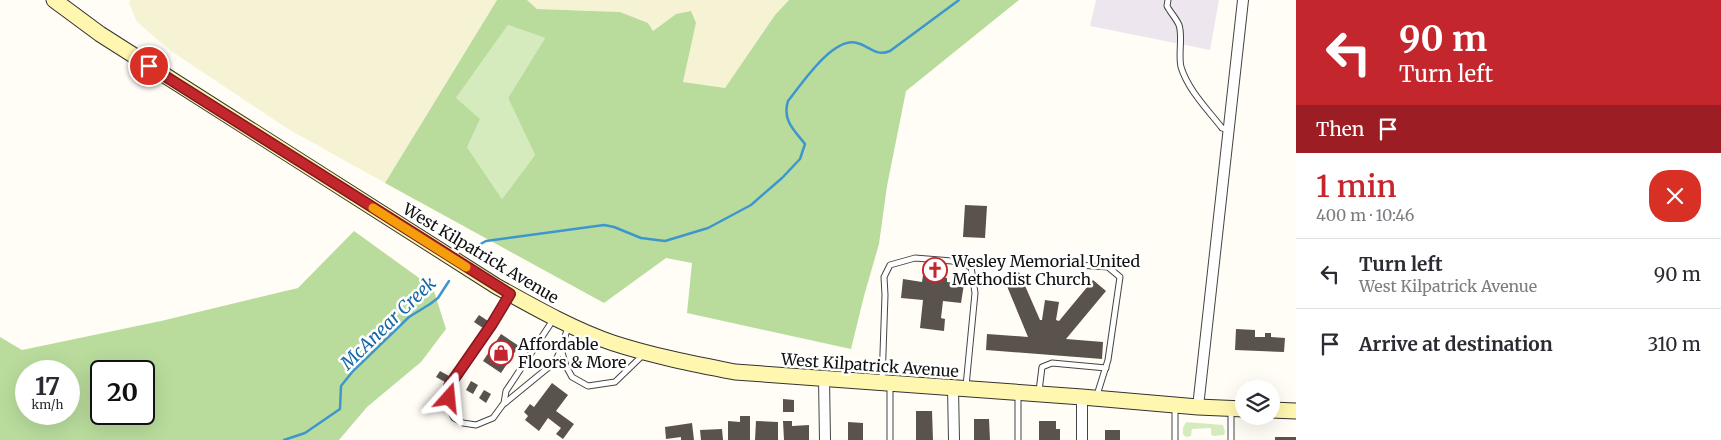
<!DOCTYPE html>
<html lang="en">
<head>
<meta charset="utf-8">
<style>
	:root { --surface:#fff; --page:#f7f7f7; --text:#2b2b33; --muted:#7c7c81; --line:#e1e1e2; --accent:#c4262e }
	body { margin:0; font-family:Merriweather,serif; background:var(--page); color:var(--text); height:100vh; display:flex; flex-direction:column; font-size:19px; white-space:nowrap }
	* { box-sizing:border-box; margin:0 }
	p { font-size:16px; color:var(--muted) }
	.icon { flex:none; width:28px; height:28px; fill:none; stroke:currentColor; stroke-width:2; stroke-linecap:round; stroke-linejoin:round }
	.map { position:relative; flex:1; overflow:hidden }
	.sheet { display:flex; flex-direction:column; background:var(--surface); width:425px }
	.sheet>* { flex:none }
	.guide { background:#c4262e; color:#fff; overflow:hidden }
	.fabs { position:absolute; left:1235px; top:380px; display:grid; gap:10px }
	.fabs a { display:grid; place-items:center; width:45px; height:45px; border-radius:50%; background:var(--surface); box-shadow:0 5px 20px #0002; font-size:25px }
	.speed { position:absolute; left:15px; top:360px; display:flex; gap:10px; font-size:25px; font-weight:700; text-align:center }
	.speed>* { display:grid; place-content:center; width:65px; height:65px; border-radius:50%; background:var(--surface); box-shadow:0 5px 20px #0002; line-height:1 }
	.speed small { font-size:12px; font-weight:400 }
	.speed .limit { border:2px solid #111; border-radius:8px; background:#fff; color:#111 }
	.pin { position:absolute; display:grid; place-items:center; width:42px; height:42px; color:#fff; margin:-21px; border:2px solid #fff; border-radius:50%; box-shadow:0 1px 5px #0007 }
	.me { position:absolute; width:55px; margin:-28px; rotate:18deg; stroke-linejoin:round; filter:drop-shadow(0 0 4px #0008) }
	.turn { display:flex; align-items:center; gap:18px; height:105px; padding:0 20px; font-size:22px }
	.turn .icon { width:65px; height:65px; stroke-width:2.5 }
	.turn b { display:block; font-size:35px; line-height:42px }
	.then { display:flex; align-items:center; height:48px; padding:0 20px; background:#0003; gap:10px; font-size:19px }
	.round { display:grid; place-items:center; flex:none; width:52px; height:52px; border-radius:20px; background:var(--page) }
	.summary { display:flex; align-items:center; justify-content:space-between; height:85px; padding:0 20px }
	h1 { font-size:30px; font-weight:600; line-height:38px; color:var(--accent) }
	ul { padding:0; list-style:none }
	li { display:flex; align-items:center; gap:15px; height:70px; padding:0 20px; border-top:1px solid var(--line) }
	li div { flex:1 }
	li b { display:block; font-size:19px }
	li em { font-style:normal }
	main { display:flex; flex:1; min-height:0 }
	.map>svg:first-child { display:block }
</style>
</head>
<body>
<main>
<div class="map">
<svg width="1296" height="440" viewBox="0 0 1296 440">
	<rect width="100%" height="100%" fill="#fffdf5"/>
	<!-- industrial -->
	<path fill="#eee6ef" d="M1096 0H1219L1210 50 1090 26Z"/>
	<!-- farmland -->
	<g fill="#f6f3d4">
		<path d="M130 0H497L385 183 288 129 171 51 137 22 129 3Z"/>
		<path d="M527 0H789L775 15 725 88 683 82 696 23 676 14 653 31 620 12 537 9Z"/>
	</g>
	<!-- green -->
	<g fill="#d5ebbd">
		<path d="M508 25 545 38 508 98 535 155 502 199 467 147 456 98Z"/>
		<path d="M1186 422 1223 425 1225 432 1224 435 1213 436 1211 434V428L1192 429 1191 436 1186 437 1183 434V428Z"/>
	</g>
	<!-- forest -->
	<g fill="#b9dc9c" fill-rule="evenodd">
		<path d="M497 0H527L537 9 620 12 648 23 653 31 676 14 691 11 696 23 683 82 725 88 775 15 789 0H1019L906 91 887 186 879 244 864 296 851 349 687 313 692 263 666 258 604 303 385 183ZM508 25 545 38 508 98 535 155 502 199 467 147 480 119 456 98Z"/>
		<path d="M354 231 433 288 446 329 421 362 367 407 339 440H0V337L22 350 161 321 298 288ZM26 371H69V414H26ZM101 371H144V414H101Z"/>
	</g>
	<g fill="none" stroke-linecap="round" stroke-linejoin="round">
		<!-- stream -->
		<g stroke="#3f96cf" stroke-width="2.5">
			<path d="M470 250 486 241 604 225 614 227 641 238 665 241 708 228 751 205 782 178 800 159 805 144C794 130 782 120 788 101 801 85 833 36 857 43 870 46 875 57 890 51L959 0"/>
			<path d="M284 440 305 433 340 409 341 386 353 371 409 317 430 304 438 298 449 281"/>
		</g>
	</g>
	<!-- building -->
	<g fill="#5a524d">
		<path d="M965 205 987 206 985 238 963 237Z"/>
		<path d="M1019 272 1040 320H1042L1045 300 1059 302 1056 320 1059 321 1093 280 1106 291 1066 339 1103 342 1102 359 986 350 987 334 1028 337 1004 279Z"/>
		<path d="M923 275 947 278V282L964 284 961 303 943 301 941 318 945 319 944 331 920 328 923 300 901 298 903 279 922 282Z"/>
		<path d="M479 315 488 321 483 328 474 322Z"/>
		<path d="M1236 329 1255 330V337H1265V333H1271V337L1285 338 1284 352 1235 350Z"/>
		<path d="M501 334 519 346 501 373 483 361Z"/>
		<path d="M440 371 449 376 445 382 436 377Z"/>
		<path d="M471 381 478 385 473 394 466 390Z"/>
		<path d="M552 383 568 395 556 411 574 424 563 439 556 434 561 428 548 418 539 431 525 420 528 416 524 412 530 404 534 407Z"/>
		<path d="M484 390 491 394 486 403 479 398Z"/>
		<path d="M783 399 794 400V412H783Z"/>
		<path d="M916 411H932L933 440H916Z"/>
		<path d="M740 416H750V440H728V421L740 422Z"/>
		<path d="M974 419H989L990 440H974Z"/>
		<path d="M756 421 778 422V440H755Z"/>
		<path d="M783 421H792V426L809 425V440H784Z"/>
		<path d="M1039 421H1056V429H1060V440H1039Z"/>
		<path d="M848 422 863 423V440H848Z"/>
		<path d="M692 423 694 440H681V437L666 439 665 427Z"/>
		<path d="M722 429 723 440H701L700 430Z"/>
		<rect x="1105" y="430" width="15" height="10"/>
		<rect x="1275" y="437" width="21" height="3"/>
	</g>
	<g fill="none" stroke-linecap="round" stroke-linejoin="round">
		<defs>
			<g id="lane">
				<path d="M1168 0 1167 6C1170 12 1176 18 1179 25 1183 36 1178 54 1181 67 1188 90 1208 110 1222 128L1229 130"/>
				<path d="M1050 263 1108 267 1120 277 1108 360 1097 395"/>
				<path d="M509 294 492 324 449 386V409L454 418 463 423 476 425 493 418 504 403 506 391 553 320"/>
				<path d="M561 349 566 366 572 377 588 386 615 382 643 355"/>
				<path d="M882 382 885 295 884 277 890 265 915 258 952 261 971 267 975 293 966 386"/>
				<path d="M890 384V440"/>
				<path d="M1039 391 1042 367 1052 363 1106 368"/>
				<path d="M1018 393V440"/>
				<path d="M505 403 555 362 561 349 568 327"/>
				<path d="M1175 407V440"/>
				<path d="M1231 440V411"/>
			</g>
			<g id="street">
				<path d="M824 379 825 440"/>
				<path d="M953 388 954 440"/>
				<path d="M1082 397V440"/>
				<path d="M1198 407 1243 0"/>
			</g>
			<g id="secondary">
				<path d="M54 0 100 34 496 286C532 306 574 330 613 343 653 356 694 364 735 372L1082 397 1198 407 1244 409"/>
				<path d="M1271 410 1296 411"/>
			</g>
		</defs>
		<!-- lane casing -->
		<use href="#lane" stroke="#444" stroke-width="7"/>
		<!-- street casing -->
		<use href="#street" stroke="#444" stroke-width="12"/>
		<!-- secondary casing -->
		<use href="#secondary" stroke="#333" stroke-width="17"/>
		<!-- lane -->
		<use href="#lane" stroke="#fff" stroke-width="5"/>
		<!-- street -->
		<use href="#street" stroke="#fff" stroke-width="10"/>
		<!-- secondary -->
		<use href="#secondary" stroke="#fff6b0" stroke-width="15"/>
	</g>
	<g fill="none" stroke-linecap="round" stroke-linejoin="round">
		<defs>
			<path id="route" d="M149 66 510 294 492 324 449 386V398"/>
		</defs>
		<!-- route casing -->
		<use href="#route" stroke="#7f191e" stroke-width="12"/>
		<!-- route -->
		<use href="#route" stroke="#c4262e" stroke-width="9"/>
		<!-- slow -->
		<path stroke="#f59e0b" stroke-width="9" d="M373 208 466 267"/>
	</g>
	<!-- icons -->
	<defs>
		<symbol id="church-ring" viewBox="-11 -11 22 22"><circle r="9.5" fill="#fff" stroke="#c4262e" stroke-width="1.5"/><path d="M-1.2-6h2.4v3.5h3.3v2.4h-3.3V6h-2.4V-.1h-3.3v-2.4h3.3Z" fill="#c4262e"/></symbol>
		<symbol id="shop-ring" viewBox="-11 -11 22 22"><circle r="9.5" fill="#fff" stroke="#c4262e" stroke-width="1.5"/><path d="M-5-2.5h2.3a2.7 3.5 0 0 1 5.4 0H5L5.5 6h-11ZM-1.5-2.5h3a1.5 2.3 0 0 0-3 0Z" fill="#c4262e"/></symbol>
	</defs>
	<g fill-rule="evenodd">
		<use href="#church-ring" x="921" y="256" width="28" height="28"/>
		<use href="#shop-ring" x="487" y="339" width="28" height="28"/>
	</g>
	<g text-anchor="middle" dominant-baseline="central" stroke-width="5" stroke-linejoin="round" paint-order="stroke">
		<!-- street labels -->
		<g font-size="16" fill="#111" stroke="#fff">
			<text transform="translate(481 253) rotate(31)">West Kilpatrick Avenue</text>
			<text transform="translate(870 365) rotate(4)">West Kilpatrick Avenue</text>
		</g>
		<!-- poi labels -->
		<g font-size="16" fill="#111" stroke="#fff" text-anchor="start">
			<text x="952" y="261">Wesley Memorial United<tspan x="952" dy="18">Methodist Church</tspan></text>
			<text x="518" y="344">Affordable<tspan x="518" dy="18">Floors &amp; More</tspan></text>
		</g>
		<!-- water labels -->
		<g font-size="18" font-style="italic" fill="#1768a6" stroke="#fff">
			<text transform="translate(388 323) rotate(-44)">McAnear Creek</text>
		</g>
	</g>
</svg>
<div class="fabs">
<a><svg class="icon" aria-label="layers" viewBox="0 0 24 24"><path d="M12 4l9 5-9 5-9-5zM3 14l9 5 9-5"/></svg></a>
</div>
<div class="speed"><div>17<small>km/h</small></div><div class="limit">20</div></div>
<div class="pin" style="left:149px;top:66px;background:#d93025"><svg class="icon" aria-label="arrive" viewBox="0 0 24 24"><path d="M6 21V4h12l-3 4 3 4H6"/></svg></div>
<svg class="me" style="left:449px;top:398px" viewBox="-20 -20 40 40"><path d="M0-17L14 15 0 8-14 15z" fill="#c4262e" stroke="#fff" stroke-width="4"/></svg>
</div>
<section class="sheet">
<div class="guide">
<div class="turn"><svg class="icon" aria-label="left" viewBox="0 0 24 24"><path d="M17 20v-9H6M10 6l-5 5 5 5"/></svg><div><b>90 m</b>Turn left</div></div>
<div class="then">Then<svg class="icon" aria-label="arrive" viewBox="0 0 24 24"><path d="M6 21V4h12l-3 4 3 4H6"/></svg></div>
</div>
<div class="summary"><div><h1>1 min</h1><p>400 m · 10:46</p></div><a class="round" style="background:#d93025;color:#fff"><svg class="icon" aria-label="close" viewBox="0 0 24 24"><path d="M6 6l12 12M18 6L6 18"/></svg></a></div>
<ul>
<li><svg class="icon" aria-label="left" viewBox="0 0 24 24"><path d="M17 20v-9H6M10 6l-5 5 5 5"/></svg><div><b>Turn left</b><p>West Kilpatrick Avenue</p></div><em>90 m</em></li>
<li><svg class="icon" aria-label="arrive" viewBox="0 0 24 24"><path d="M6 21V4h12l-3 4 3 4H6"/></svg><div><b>Arrive at destination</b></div><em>310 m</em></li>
</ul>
</section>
</main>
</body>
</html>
